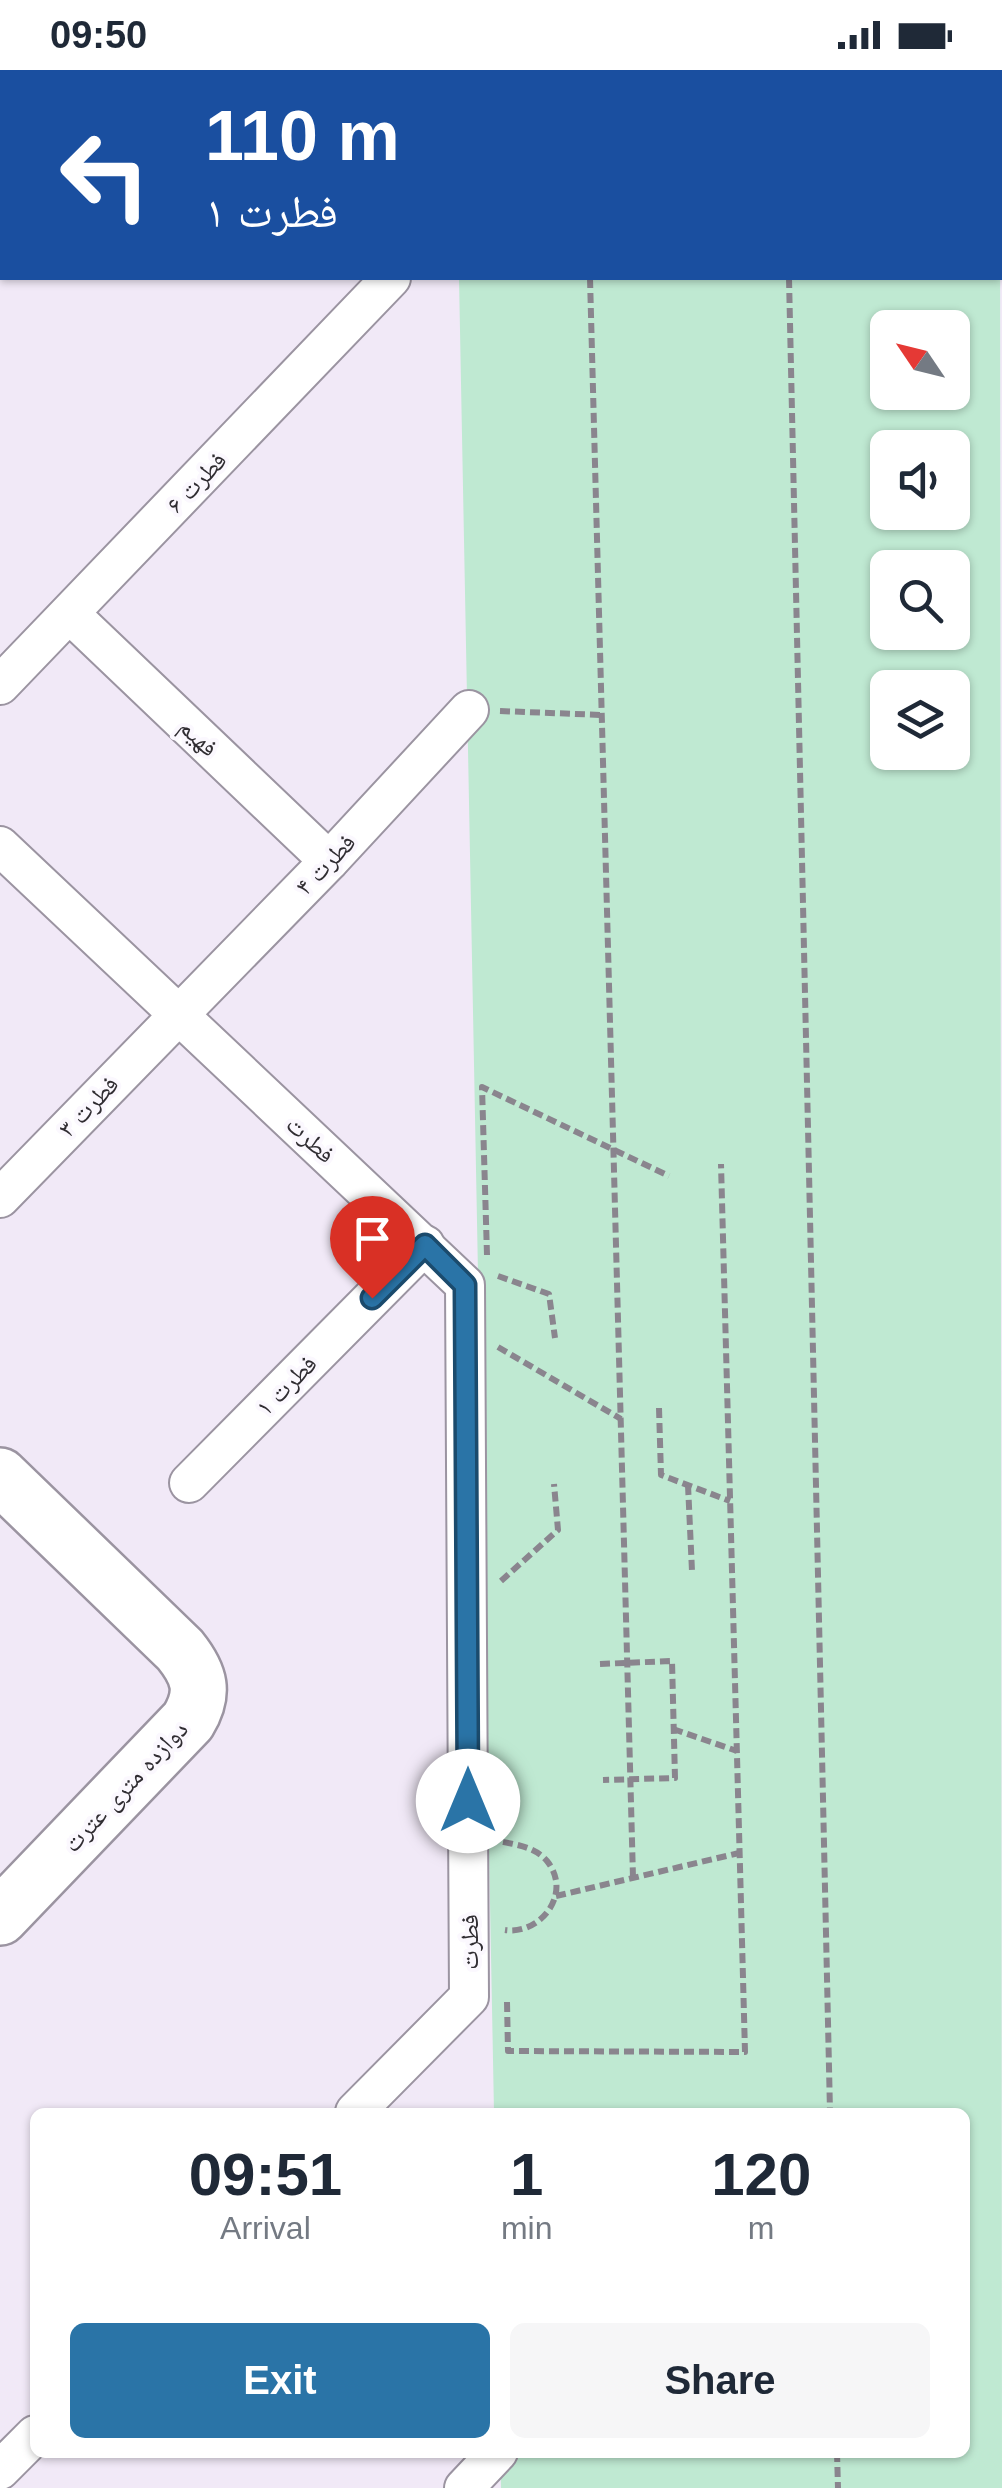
<!DOCTYPE html>
<html lang="en">
<head>
<meta charset="utf-8">
<style>
	:root { --surface:#fff; --page:#f6f6f7; --text:#1f2937; --muted:#747a83; --accent:#2a74a7 }
	body { margin:0; font-family:Helvetica,"Noto Naskh Arabic",sans-serif; background:var(--page); color:var(--text); height:100vh; display:flex; flex-direction:column; font-size:38px; white-space:nowrap }
	* { box-sizing:border-box; margin:0 }
	p { font-size:32px; color:var(--muted) }
	.icon { flex:none; width:55px; height:55px; fill:none; stroke:currentColor; stroke-width:2; stroke-linecap:round; stroke-linejoin:round }
	.map { position:relative; flex:1; overflow:hidden }
	.panel { position:absolute; left:30px; top:2038px; width:940px; height:350px; display:flex; flex-direction:column; background:var(--surface); border-radius:15px; box-shadow:0 2px 8px #0004 }
	.panel>* { flex:none }
	.top-card { position:absolute; left:0px; top:0px; width:1002px; height:210px; box-shadow:0 2px 8px #0004; background:#1a4fa0; color:#fff; overflow:hidden }
	.needle { width:65px; rotate:305deg }
	.fabs { position:absolute; left:870px; top:240px; display:grid; gap:20px }
	.fabs a { display:grid; place-items:center; width:100px; height:100px; border-radius:15px; background:var(--surface); box-shadow:0 2px 8px #0004; font-size:50px }
	.pin { position:absolute; display:grid; place-items:center; width:85px; height:85px; color:#fff; margin:-102px -42px; border-radius:50% 50% 50% 0; rotate:-45deg; box-shadow:0 0 10px #0007 }
	.pin .icon { rotate:45deg }
	.me { position:absolute; width:110px; margin:-55px; rotate:0deg; stroke-linejoin:round; filter:drop-shadow(0 0 8px #0008) }
	.turn { display:flex; align-items:center; gap:35px; height:210px; padding:0 40px; font-size:45px }
	.turn .icon { width:130px; height:130px; stroke-width:2.5 }
	.turn b { display:block; font-size:70px; line-height:85px }
	.eta { display:flex; justify-content:space-evenly; align-items:center; height:170px; text-align:center }
	.eta b { font-size:60px; font-weight:600; line-height:70px }
	.cta { display:flex; gap:20px; margin-top:auto; padding:20px 40px }
	.cta a { flex:1; height:115px; border-radius:15px; background:var(--accent); color:#fff; font-size:40px; font-weight:600; line-height:115px; text-align:center }
	.cta a+a { background:var(--page); color:var(--text) }
	.status { display:flex; justify-content:space-between; align-items:center; height:70px; padding:0 50px; background:var(--surface); direction:ltr }
	.status svg { height:28px; fill:currentColor }
	.map>svg:first-child { display:block }
</style>
</head>
<body>
<div class="status"><b>09:50</b><svg viewBox="0 0 49 12"><path d="M0 12V9h3v3zM5 12V6h3v6zM10 12V3h3v9zM15 12V0h3v12zM26 1h20v11H26zM47 4h2v5h-2z"/></svg></div>
<div class="map">
<svg width="1002" height="2418" viewBox="0 0 1002 2418">
	<rect width="100%" height="100%" fill="#f1e9f7"/>
	<!-- green -->
	<path fill="#bfe9d2" fill-rule="evenodd" d="M1000 76 1002 2418H501L500 2383 965 2382V2042H494L459 208H1000ZM888 258H952V322H888ZM888 378H952V442H888ZM888 498H952V562H888ZM888 618H952V682H888Z"/>
	<g fill="none" stroke-linecap="round" stroke-linejoin="round">
		<defs>
			<g id="street">
				<path d="M0 154 2 152"/>
				<path d="M70 544 329 791"/>
				<path d="M0 615 391 208"/>
				<path d="M0 776 465 1215 469 1927 355 2042"/>
				<path d="M0 1128 329 791 469 640"/>
				<path d="M189 1413 425 1175"/>
				<path d="M0 2400 35 2365"/>
				<path d="M464 2418 498 2382"/>
			</g>
			<g id="secondary">
				<path d="M752 0 754 2"/>
				<path d="M588 2 589 0"/>
				<path d="M1000 16H1002"/>
				<path d="M0 51H2"/>
				<path d="M0 1406 180 1580C200 1605 205 1623 188 1651L0 1847"/>
			</g>
		</defs>
		<!-- street casing -->
		<use href="#street" stroke="#9b94a1" stroke-width="42"/>
		<!-- secondary casing -->
		<use href="#secondary" stroke="#9b94a1" stroke-width="60"/>
		<!-- path -->
		<g stroke="#8a858e" stroke-width="6" stroke-dasharray="10 5" stroke-linecap="butt">
			<path d="M244 0V2"/>
			<path d="M0 101H2"/>
			<path d="M590 208 633 1808"/>
			<path d="M789 208 830 2042"/>
			<path d="M500 641 602 645"/>
			<path d="M487 1185 482 1017 669 1106"/>
			<path d="M498 1206 549 1224 555 1268"/>
			<path d="M498 1277 621 1349"/>
			<path d="M659 1338 661 1405 730 1431"/>
			<path d="M688 1415 692 1501"/>
			<path d="M501 1511 558 1460 554 1414"/>
			<path d="M600 1594 672 1591 675 1708 603 1710"/>
			<path d="M673 1659 737 1681"/>
			<path d="M503 1772C519 1775 536 1778 547 1791 573 1823 541 1865 505 1860"/>
			<path d="M556 1826 739 1783"/>
			<path d="M507 1932 508 1981 745 1982 721 1094"/>
			<path d="M837 2382 838 2418"/>
		</g>
		<!-- street -->
		<use href="#street" stroke="#fff" stroke-width="38"/>
		<!-- secondary -->
		<use href="#secondary" stroke="#fff" stroke-width="55"/>
	</g>
	<g fill="none" stroke-linecap="round" stroke-linejoin="round">
		<defs>
			<path id="route" d="M372 1228 425 1175 465 1215 468 1731"/>
		</defs>
		<!-- route casing -->
		<use href="#route" stroke="#1b4b6d" stroke-width="25"/>
		<!-- route -->
		<use href="#route" stroke="#2a74a7" stroke-width="18"/>
	</g>
	<g text-anchor="middle" dominant-baseline="central" stroke-width="8" stroke-linejoin="round" paint-order="stroke">
		<!-- street labels -->
		<g font-size="25" fill="#302d32" stroke="#fbf8fe">
			<text transform="translate(196 412) rotate(-46)">فطرت ۶</text>
			<text transform="translate(199 667) rotate(44)">فهیم</text>
			<text transform="translate(325 794) rotate(-46)">فطرت ۴</text>
			<text transform="translate(88 1036) rotate(-46)">فطرت ۳</text>
			<text transform="translate(311 1069) rotate(43)">فطرت</text>
			<text transform="translate(286 1315) rotate(-45)">فطرت ۱</text>
			<text transform="translate(125 1716) rotate(-47)">دوازده متری عترت</text>
			<text transform="translate(469 1872) rotate(-90)">فطرت</text>
		</g>
	</g>
</svg>
<div class="fabs">
<a><svg class="needle" viewBox="-14 -14 28 28"><path d="M0-13l5 13h-10z" fill="#e53935"/><path d="M0 13l5-13h-10z" fill="#747a83"/></svg></a>
<a><svg class="icon" aria-label="sound" viewBox="0 0 24 24"><path d="M4 9h4l5-4v14l-5-4H4zM17 9q2 3 0 6"/></svg></a>
<a><svg class="icon" aria-label="search" viewBox="0 0 24 24"><circle cx="10" cy="10" r="6"/><path d="M15 15l6 6"/></svg></a>
<a><svg class="icon" aria-label="layers" viewBox="0 0 24 24"><path d="M12 4l9 5-9 5-9-5zM3 14l9 5 9-5"/></svg></a>
</div>
<div class="pin" style="left:372px;top:1228px;background:#d93025"><svg class="icon" aria-label="arrive" viewBox="0 0 24 24"><path d="M6 21V4h12l-3 4 3 4H6"/></svg></div>
<svg class="me" style="left:468px;top:1731px" viewBox="-20 -20 40 40"><circle r="19" fill="#fff"/><path d="M0-13L10 11 0 6-10 11z" fill="#2a74a7"/></svg>
<div class="top-card">
<div class="turn"><svg class="icon" aria-label="left" viewBox="0 0 24 24"><path d="M17 20v-9H6M10 6l-5 5 5 5"/></svg><div><b>110 m</b>فطرت ۱</div></div>
</div>
<section class="panel">
<div class="eta">
<div><b>09:51</b><p>Arrival</p></div>
<div><b>1</b><p>min</p></div>
<div><b>120</b><p>m</p></div>
</div>
<div class="cta"><a>Exit</a><a>Share</a></div>
</section>
</div>
</body>
</html>
